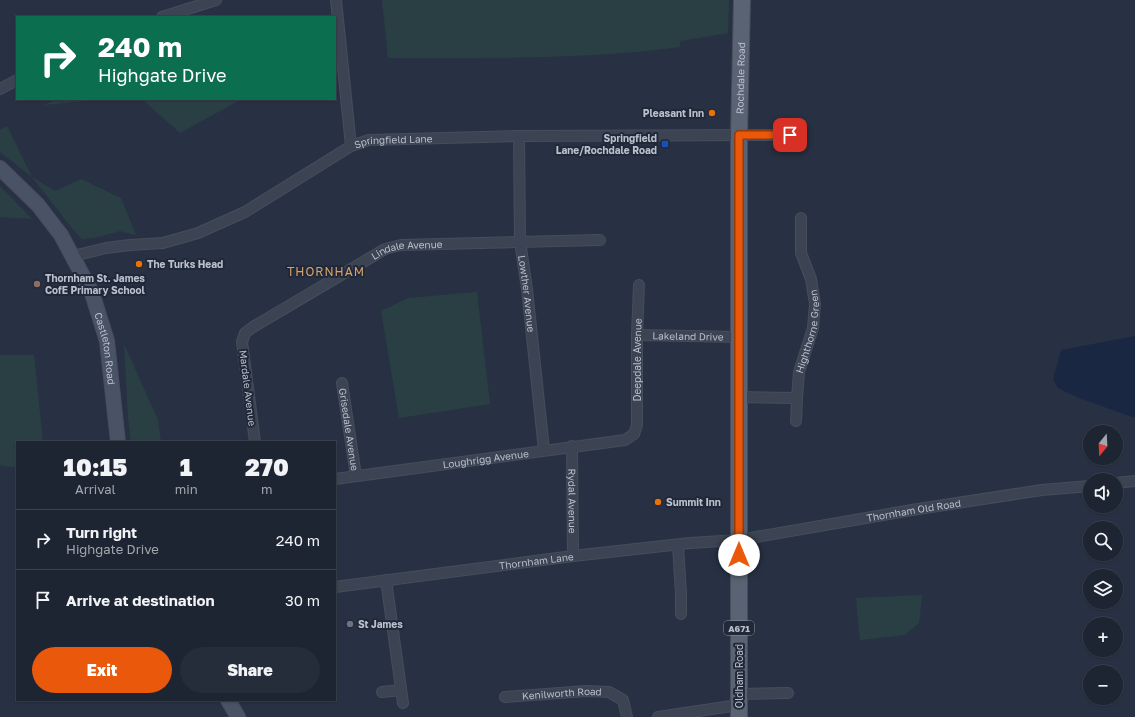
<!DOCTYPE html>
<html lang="en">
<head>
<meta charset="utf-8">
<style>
	:root { --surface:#1e2532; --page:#262d3a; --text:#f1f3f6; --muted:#a1a5ac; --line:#3c424d; --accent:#ea580c }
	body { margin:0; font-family:"Golos Text",sans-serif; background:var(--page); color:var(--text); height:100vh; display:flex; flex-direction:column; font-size:15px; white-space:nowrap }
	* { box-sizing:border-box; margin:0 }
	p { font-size:13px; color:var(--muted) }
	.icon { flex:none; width:22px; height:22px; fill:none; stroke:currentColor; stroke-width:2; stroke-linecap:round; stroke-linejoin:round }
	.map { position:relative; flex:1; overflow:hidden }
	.drawer { position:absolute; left:16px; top:441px; width:320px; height:260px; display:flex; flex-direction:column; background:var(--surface); border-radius:0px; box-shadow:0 1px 3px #0004,0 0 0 1px var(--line) }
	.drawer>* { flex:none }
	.top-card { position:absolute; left:16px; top:16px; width:320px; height:84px; border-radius:0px; box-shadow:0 1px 3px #0004,0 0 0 1px var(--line); background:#0b6e4f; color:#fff; overflow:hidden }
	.needle { width:26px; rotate:198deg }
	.fabs { position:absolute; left:1083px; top:425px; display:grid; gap:8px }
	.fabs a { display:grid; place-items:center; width:40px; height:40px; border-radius:50%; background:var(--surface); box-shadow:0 1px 3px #0004,0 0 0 1px var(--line); font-size:20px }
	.pin { position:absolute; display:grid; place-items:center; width:34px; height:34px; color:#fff; margin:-17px; border-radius:8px; box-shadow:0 2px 6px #0006 }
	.me { position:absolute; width:44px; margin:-22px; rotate:0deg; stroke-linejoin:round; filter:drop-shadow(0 0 3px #0008) }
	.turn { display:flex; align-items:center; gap:14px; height:84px; padding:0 16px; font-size:18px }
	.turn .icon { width:52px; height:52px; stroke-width:2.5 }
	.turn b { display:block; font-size:28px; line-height:34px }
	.eta { display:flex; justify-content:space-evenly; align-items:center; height:68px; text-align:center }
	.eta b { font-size:24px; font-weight:800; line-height:28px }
	.cta { display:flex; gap:8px; margin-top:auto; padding:8px 16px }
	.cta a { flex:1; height:46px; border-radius:24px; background:var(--accent); color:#fff; font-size:16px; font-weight:800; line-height:46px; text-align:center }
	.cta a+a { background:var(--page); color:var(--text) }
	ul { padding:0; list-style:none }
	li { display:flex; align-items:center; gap:12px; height:60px; padding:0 16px; border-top:1px solid var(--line) }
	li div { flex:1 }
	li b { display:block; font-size:15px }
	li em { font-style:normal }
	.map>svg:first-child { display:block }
</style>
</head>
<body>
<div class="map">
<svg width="1135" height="717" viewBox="0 0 1135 717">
	<rect width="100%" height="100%" fill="#283143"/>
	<!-- green -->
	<g fill="#2a3f44">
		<path d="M382 0H729L728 33 680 41V47C661 49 641 52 622 53 545 59 466 58 388 58Z"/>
		<path d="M57 99H110L44 105Z"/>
		<path d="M142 99H242L180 133Z"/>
		<path d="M7 126 32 177 55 191 81 179 121 198 136 235 120 231 94 238 82 239 75 232 32 177 0 152V130Z"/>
		<path d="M0 186 32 219 0 217Z"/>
		<path d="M477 292 490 404 399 418 381 311 408 298Z"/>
		<path d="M124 344 158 420 161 442H131L128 417Z"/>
		<path d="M0 355H34L43 442H17V468L0 465Z"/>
		<path d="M922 595 919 623 905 635 860 640 856 598Z"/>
	</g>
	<!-- water -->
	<path fill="#1a2742" d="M1135 336V418L1079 398 1058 388 1053 379 1061 350Z"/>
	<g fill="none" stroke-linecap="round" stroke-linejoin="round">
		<defs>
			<g id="street">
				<path d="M336 0 351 146"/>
				<path d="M162 17 216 0"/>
				<path d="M0 89 17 80"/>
				<path id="s1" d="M519 136 520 241 527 289 544 450"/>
				<path id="s2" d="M73 256 106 248 130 245 163 243 198 233 245 212 351 146 369 140 519 136 790 135"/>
				<path id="s3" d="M637 335 739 337"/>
				<path id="s4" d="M342 383 356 476"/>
				<path id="s5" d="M739 397 797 398 799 372 813 328 815 304 811 279 801 253V218"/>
				<path d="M796 421 797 398"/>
				<path id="s6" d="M255 442 242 342 245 333 253 327 385 249 401 245 600 240"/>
				<path id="s7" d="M572 446 573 556"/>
				<path id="s8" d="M335 479 625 440 634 434 637 425V335L639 285"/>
				<path d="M1116 483 1135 481"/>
				<path d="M678 545 681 594V614"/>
				<path d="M386 580 403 703"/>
				<path id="s9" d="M335 587 573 556 690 543 739 540 912 510 1042 490 1090 486"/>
				<path d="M382 692 401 690"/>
				<path d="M740 694 788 693"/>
				<path id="s10" d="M505 697 587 691 609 692 623 700 627 717"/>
				<path d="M658 717 739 705"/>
			</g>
			<g id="secondary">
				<path id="s11" d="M0 168 38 205 61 235 92 293 107 341 118 442"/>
				<path d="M228 700 238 717"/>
			</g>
			<g id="primary">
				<path id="s12" d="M739 717V135L742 0"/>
			</g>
		</defs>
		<!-- street casing -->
		<use href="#street" stroke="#464d5c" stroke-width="12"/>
		<!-- secondary casing -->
		<use href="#secondary" stroke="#464d5c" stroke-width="16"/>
		<!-- primary casing -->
		<use href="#primary" stroke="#464d5c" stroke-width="18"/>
		<!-- street -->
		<use href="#street" stroke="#3c4453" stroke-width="10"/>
		<!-- secondary -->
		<use href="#secondary" stroke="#4a5266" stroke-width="14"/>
		<!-- primary -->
		<use href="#primary" stroke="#5a6373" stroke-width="16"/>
	</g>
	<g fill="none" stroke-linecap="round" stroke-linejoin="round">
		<defs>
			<path id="route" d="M739 555V135H790"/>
		</defs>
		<!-- route casing -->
		<use href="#route" stroke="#983908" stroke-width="10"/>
		<!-- route -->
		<use href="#route" stroke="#ea580c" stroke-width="7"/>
	</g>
	<!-- markers -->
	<g fill="#e8710a" stroke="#212838" stroke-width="1.5">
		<circle cx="712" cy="113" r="4"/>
		<circle cx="139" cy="264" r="4"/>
		<circle cx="658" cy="502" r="4"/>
	</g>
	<rect fill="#1a4fb4" stroke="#212838" stroke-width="1.5" x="661" y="140" width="8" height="8" rx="2"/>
	<circle fill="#8d6e63" stroke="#212838" stroke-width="1.5" cx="37" cy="284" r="4"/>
	<circle fill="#6b7280" stroke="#212838" stroke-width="1.5" cx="350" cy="624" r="4"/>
	<g text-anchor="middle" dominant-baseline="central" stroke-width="4" stroke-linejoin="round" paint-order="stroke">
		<!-- shield labels -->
		<rect fill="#212838" stroke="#8b92a0" stroke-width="1" x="724" y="621" width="30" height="14" rx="3"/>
		<g font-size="9" font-weight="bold" fill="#b9bfcc">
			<text x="739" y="628">A671</text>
		</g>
		<!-- street labels -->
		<g font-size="10" fill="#b9bfcc" stroke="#212838">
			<text stroke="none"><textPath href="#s12" startOffset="639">Rochdale Road</textPath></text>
			<text stroke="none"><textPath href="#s2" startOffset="347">Springfield Lane</textPath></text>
			<text stroke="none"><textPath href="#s6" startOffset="295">Lindale Avenue</textPath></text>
			<text stroke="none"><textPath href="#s1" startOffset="158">Lowther Avenue</textPath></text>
			<text stroke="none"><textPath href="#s5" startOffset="126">Highthorne Green</textPath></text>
			<text stroke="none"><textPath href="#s3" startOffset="51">Lakeland Drive</textPath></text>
			<text stroke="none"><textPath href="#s11" startOffset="214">Castleton Road</textPath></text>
			<text stroke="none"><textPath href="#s8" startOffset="378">Deepdale Avenue</textPath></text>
			<text transform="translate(248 388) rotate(83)">Mardale Avenue</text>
			<text stroke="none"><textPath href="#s4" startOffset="47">Grisedale Avenue</textPath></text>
			<text stroke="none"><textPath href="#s8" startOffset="152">Loughrigg Avenue</textPath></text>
			<text stroke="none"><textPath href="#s7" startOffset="55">Rydal Avenue</textPath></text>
			<text stroke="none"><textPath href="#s9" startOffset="584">Thornham Old Road</textPath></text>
			<text stroke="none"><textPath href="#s9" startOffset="203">Thornham Lane</textPath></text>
			<text transform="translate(739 676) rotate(-90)">Oldham Road</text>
			<text stroke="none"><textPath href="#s10" startOffset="57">Kenilworth Road</textPath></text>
		</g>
		<!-- poi labels -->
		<g font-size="10" font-weight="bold" fill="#b9bfcc" stroke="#212838" text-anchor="start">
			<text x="704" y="113" text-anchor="end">Pleasant Inn</text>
			<text x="657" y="138" text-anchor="end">Springfield<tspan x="657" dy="12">Lane/Rochdale Road</tspan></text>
			<text x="147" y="264">The Turks Head</text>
			<text x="45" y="278">Thornham St. James<tspan x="45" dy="12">CofE Primary School</tspan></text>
			<text x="666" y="502">Summit Inn</text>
			<text x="358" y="624">St James</text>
		</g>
		<!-- quarter labels -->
		<g font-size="12" letter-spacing="1" fill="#d5a26c" stroke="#212838">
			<text x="326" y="271">THORNHAM</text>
		</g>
	</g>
</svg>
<div class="fabs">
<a><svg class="needle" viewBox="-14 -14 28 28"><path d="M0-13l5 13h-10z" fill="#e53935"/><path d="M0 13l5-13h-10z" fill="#a1a5ac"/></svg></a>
<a><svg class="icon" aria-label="sound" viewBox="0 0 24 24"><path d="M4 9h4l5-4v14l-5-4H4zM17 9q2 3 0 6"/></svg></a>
<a><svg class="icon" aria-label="search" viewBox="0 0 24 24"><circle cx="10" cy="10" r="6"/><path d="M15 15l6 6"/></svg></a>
<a><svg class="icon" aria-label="layers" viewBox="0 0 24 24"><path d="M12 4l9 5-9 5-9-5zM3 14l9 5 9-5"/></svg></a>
<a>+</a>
<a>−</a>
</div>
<div class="pin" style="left:790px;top:135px;background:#d93025"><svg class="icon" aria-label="arrive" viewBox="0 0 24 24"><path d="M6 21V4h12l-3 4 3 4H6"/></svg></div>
<svg class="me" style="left:739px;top:555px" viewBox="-20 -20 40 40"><circle r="19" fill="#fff"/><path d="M0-13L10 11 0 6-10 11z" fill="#ea580c"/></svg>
<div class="top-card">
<div class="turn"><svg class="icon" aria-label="right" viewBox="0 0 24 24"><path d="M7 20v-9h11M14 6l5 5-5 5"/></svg><div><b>240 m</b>Highgate Drive</div></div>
</div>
<section class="drawer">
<div class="eta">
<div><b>10:15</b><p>Arrival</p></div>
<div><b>1</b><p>min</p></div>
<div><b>270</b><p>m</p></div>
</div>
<ul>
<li><svg class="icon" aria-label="right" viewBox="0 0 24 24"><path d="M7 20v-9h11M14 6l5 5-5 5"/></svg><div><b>Turn right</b><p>Highgate Drive</p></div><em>240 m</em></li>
<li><svg class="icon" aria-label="arrive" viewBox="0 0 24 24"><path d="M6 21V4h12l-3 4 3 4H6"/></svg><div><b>Arrive at destination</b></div><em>30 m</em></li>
</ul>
<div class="cta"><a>Exit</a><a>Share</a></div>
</section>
</div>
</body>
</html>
